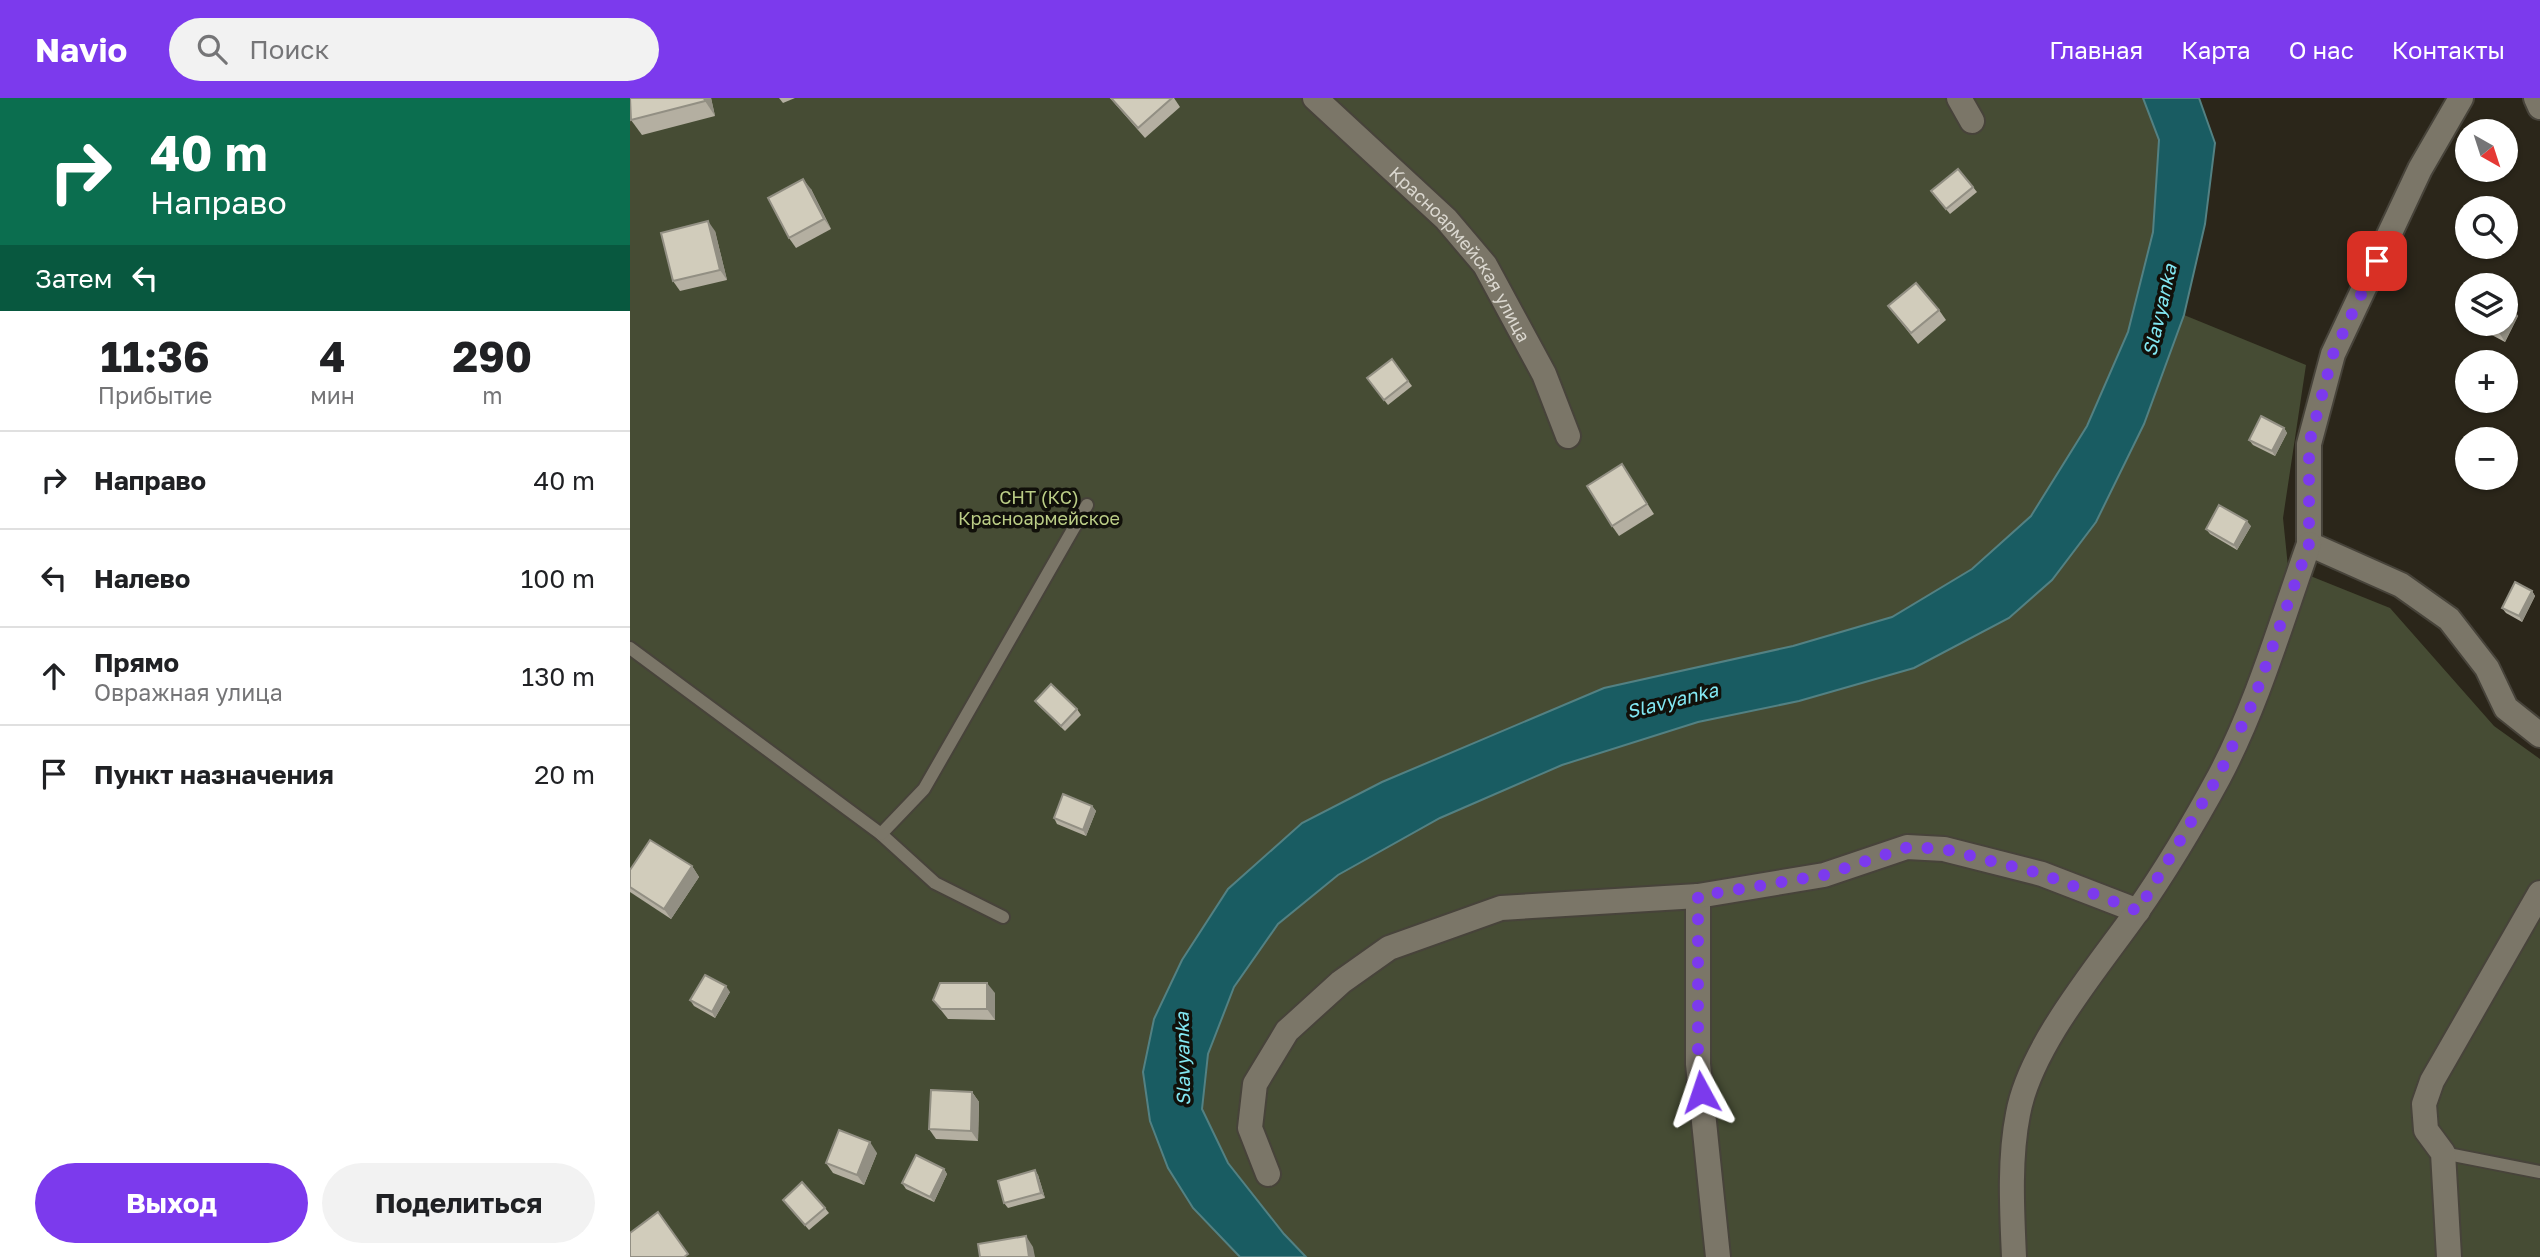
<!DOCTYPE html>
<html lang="ru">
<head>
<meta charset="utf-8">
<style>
	:root { --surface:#fff; --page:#f2f2f2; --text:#202124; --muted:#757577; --line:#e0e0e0; --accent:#7c3aed }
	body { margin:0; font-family:"Golos Text",sans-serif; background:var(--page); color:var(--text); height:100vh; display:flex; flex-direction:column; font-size:26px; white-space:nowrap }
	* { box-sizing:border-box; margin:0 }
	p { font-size:23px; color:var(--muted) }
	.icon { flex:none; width:38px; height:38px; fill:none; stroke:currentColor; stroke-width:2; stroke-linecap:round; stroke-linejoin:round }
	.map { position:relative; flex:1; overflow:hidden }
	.panel { display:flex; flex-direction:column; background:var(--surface); width:630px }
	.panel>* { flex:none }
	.guide { background:#0b6e4f; color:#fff; overflow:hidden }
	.needle { width:46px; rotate:141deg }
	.fabs { position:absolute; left:1825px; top:21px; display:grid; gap:14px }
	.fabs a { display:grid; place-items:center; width:63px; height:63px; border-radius:50%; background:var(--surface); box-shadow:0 2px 5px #0004; font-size:35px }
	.pin { position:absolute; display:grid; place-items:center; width:60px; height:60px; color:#fff; margin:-30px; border-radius:14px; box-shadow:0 4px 10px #0006 }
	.me { position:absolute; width:77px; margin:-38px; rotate:355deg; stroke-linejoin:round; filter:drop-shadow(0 0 5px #0008) }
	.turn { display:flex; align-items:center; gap:24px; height:147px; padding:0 35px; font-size:32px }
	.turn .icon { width:91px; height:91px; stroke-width:2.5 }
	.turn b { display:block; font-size:49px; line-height:60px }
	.then { display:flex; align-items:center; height:66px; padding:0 35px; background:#0003; gap:14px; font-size:26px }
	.eta { display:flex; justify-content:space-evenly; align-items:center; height:119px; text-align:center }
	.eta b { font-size:42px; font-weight:700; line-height:49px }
	.button { display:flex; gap:14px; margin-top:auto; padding:14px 35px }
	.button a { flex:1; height:80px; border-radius:42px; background:var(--accent); color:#fff; font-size:28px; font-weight:700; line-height:80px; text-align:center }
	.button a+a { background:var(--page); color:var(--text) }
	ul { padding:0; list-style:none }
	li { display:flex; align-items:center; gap:21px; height:98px; padding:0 35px; border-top:2px solid var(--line) }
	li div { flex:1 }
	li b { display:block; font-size:26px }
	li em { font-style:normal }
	header { display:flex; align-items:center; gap:42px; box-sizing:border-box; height:98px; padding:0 35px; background:var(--accent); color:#fff }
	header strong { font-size:33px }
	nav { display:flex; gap:38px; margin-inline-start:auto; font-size:24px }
	.search { width:490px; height:63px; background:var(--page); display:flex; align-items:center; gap:18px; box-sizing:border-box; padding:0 24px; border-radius:38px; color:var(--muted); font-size:26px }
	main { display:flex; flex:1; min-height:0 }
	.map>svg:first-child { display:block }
</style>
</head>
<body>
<header>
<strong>Navio</strong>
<div class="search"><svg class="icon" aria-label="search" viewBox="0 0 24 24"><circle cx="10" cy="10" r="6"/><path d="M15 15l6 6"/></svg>Поиск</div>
<nav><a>Главная</a><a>Карта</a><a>О нас</a><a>Контакты</a></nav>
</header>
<main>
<section class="panel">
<div class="guide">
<div class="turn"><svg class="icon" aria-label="right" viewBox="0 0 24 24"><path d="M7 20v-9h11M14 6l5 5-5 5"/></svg><div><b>40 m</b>Направо</div></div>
<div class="then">Затем<svg class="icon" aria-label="left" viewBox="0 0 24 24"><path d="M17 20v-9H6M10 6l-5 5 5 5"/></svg></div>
</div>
<div class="eta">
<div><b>11:36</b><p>Прибытие</p></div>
<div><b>4</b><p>мин</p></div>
<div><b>290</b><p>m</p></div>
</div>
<ul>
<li><svg class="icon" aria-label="right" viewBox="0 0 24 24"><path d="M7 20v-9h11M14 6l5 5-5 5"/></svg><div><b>Направо</b></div><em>40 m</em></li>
<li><svg class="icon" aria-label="left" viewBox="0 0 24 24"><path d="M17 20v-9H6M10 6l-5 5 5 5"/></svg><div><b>Налево</b></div><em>100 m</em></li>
<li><svg class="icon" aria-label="ahead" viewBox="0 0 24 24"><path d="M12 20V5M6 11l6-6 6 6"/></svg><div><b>Прямо</b><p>Овражная улица</p></div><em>130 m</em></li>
<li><svg class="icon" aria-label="arrive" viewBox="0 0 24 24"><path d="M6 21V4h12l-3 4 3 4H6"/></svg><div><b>Пункт назначения</b></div><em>20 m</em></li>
</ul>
<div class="button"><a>Выход</a><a>Поделиться</a></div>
</section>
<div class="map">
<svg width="1910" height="1159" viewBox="0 0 1910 1159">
	<rect width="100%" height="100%" fill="#2b261a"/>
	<!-- green -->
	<g fill="#464c34">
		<path d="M0 0H1513L1529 42 1523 134 1498 234 1457 328 1401 418 1342 471 1262 519 1163 548 974 590 752 684 672 725 552 862 524 921 513 974 563 1110 610 1159H0Z"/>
		<path d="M1554 217 1676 267 1653 420 1658 469 1760 510 1864 628 1910 661V1159H676L654 1136 598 1065 572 1011 578 956 604 889 648 826 708 777 810 720 932 667 1068 624 1169 603 1284 570 1514 326Z"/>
	</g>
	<!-- water -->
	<path fill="#195c62" stroke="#538183" stroke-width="2" d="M1513 0H1569L1585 45 1575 126 1554 217 1514 326 1466 424 1422 482 1379 520 1284 570 1169 603 1068 624 932 667 810 720 708 777 648 826 604 889 578 956 572 1011 598 1065 654 1136 676 1159H610L563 1110 538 1070 520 1023 513 974 524 921 552 862 598 791 672 725 752 684 974 590 1163 548 1262 519 1342 471 1401 418 1457 328 1498 234 1523 134 1529 42Z"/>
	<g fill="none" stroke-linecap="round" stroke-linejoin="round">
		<defs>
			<g id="service">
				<path d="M0 550 251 736 305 785 373 819"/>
				<path d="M251 736 294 691 457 407"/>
				<path d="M1813 1055 1910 1074"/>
			</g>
			<g id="minor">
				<path id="s1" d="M685 0 816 121 855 167 914 276 938 338"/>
				<path d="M1329 0 1342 23"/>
				<path d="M1831 0 1790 71 1703 256 1679 346V446L1771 487 1819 521 1857 570 1876 610 1910 637"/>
				<path d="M1906 0 1910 9"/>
				<path d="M1068 798V966L1088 1159"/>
				<path d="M638 1076 620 1030 625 986 657 933 711 884 759 850 871 810 1068 798 1194 777 1277 749 1314 751 1412 776 1508 813"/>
				<path d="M1384 1159C1382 1113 1379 1061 1388 1016 1400 949 1467 870 1506 815 1536 772 1564 725 1589 679 1628 605 1651 524 1679 446"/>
				<path d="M1819 1159 1813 1055 1796 1032 1794 1006 1802 983 1910 795"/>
			</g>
		</defs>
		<!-- service casing -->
		<use href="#service" stroke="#47433a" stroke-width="16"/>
		<!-- minor casing -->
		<use href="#minor" stroke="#47433a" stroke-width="28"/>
		<!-- service -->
		<use href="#service" stroke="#7b7668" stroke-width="12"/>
		<!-- minor -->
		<use href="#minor" stroke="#7b7668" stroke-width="24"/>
	</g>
	<!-- wall -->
	<g fill="#b4afa1">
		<path d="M81 0 85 18 12 37 1 22Z"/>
		<path d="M149 0H165L153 5Z"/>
		<path d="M480 0H544L550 9 515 40Z"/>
		<path d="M1343 89 1347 94 1320 116 1301 93Z"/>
		<path d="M181 91 201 131 166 150 159 140Z"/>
		<path d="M85 133 97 182 50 193 43 183Z"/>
		<path d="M1838 201V224L1830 214Z"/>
		<path d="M1881 207 1888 218 1875 244 1841 226H1876Z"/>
		<path d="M1258 208 1309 212 1316 222 1288 246Z"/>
		<path d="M762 261 782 288 758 307 737 280Z"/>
		<path d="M1654 330 1657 335 1645 358 1623 347 1619 342Z"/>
		<path d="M999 377 1024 416 989 438 982 428Z"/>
		<path d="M1621 428 1607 452 1580 436 1576 431Z"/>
		<path d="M1902 493 1905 498 1892 524 1876 515 1872 510Z"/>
		<path d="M405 603 447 611 451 617 435 633 409 608Z"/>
		<path d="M462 708 466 713 456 738 427 726 424 720Z"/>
		<path d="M62 768 69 779 41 821 0 794V772Z"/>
		<path d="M100 894 85 920 64 908 60 902Z"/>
		<path d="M365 895V922L318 921 303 902Z"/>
		<path d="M342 994 349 1004 348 1043 306 1041 299 1031Z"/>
		<path d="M247 1055 234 1087 203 1075 196 1065Z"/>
		<path d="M314 1071 317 1076 304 1104 276 1091 272 1085Z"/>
		<path d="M405 1072 408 1077 415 1100 378 1110 374 1105Z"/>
		<path d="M153 1102 195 1110 199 1115 179 1132Z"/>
	</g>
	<!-- shaded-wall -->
	<g fill="#928f83">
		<path d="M74 0H81L85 18 75 3Z"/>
		<path d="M173 81 181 91 201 131 194 121Z"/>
		<path d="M78 123 85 133 97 182 90 172Z"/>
		<path d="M1881 207 1888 218 1875 244 1868 233 1872 226H1876V217Z"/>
		<path d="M1654 330 1657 335 1645 358 1642 353Z"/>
		<path d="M1617 423 1621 428 1607 452 1604 447Z"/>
		<path d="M1902 493 1905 498 1892 524 1889 518Z"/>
		<path d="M462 708 466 713 456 738 453 732Z"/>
		<path d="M62 768 69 779 41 821 34 811Z"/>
		<path d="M357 885 365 895V922L357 911Z"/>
		<path d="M96 888 100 894 85 920 82 914Z"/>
		<path d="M342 994 349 1004 348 1043 341 1033Z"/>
		<path d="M240 1044 247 1055 234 1087 227 1077Z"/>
		<path d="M314 1071 317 1076 304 1104 300 1099Z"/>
		<path d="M405 1072 408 1077 415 1100 411 1095Z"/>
		<path d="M396 1138 403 1149 405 1159H399Z"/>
	</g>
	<!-- building -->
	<g fill="#d1ccbb" stroke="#928f83" stroke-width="2">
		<path d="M0 0H74L75 3 1 22Z"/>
		<path d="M481 0H542L508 30Z"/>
		<path d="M1328 71 1343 89 1316 111 1301 93Z"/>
		<path d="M173 81 194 121 159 140 138 100Z"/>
		<path d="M78 123 90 172 43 183 31 135Z"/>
		<path d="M1286 185 1309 212 1281 235 1258 208Z"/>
		<path d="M1838 201V218L1830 214Z"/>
		<path d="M1876 205 1881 207 1876 217Z"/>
		<path d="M1853 226H1872L1868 233Z"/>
		<path d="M762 261 778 283 754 302 737 280Z"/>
		<path d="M1631 318 1654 330 1642 353 1619 342Z"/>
		<path d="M992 366 1017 406 982 428 957 388Z"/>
		<path d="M1589 407 1617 423 1604 447 1576 431Z"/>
		<path d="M1885 484 1902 493 1889 518 1872 510Z"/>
		<path d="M421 586 447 611 431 628 405 603Z"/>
		<path d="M433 696 462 708 453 732 424 720Z"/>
		<path d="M20 742 62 768 34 811 0 789V772Z"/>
		<path d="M75 877 96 888 82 914 60 902Z"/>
		<path d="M310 885H357V911H311L303 902Z"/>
		<path d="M301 992 342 994 341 1033 299 1031Z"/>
		<path d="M209 1032 240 1044 227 1077 196 1065Z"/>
		<path d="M286 1057 314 1071 300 1099 272 1085Z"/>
		<path d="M405 1072 411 1095 374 1105 368 1083Z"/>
		<path d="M172 1084 195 1110 175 1127 153 1102Z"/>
		<path d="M28 1114 58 1156 54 1159H0V1135Z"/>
		<path d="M396 1138 399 1159H350L348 1146Z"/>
	</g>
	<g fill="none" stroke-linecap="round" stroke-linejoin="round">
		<!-- route -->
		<path stroke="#7c3aed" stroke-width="12" stroke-dasharray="0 21.6" d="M1071 994 1068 966V798L1194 777 1278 749 1314 751 1412 776 1508 813 1589 677 1623 604 1679 446V346L1703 256 1747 163"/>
	</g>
	<g text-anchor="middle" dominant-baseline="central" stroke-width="7" stroke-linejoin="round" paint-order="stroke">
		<!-- street labels -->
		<g font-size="18" fill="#dbd8d0" stroke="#11100a">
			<text stroke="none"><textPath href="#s1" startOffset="215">Красноармейская улица</textPath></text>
		</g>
		<!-- park labels -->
		<g font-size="18" fill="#bbcd86" stroke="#11100a">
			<text x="409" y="399">СНТ (КС)<tspan x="409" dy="21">Красноармейское</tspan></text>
		</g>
		<!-- water labels -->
		<g font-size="19" font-style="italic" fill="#83e8f3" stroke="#11100a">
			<text transform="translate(1529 212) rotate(-77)">Slavyanka</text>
			<text transform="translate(1042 602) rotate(-14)">Slavyanka</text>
			<text transform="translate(552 961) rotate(-91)">Slavyanka</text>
		</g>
	</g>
</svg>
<div class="fabs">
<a><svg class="needle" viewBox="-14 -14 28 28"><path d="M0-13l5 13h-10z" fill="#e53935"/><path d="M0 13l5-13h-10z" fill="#757577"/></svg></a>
<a><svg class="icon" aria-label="search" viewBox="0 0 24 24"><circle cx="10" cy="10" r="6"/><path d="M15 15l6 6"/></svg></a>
<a><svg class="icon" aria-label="layers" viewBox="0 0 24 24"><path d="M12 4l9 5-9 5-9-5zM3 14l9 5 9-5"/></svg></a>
<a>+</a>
<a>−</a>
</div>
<div class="pin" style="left:1747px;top:163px;background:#d93025"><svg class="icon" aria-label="arrive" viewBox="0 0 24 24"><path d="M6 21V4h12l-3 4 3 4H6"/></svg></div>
<svg class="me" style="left:1071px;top:994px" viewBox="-20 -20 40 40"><path d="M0-17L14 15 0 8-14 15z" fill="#7c3aed" stroke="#fff" stroke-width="4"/></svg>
</div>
</main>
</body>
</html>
